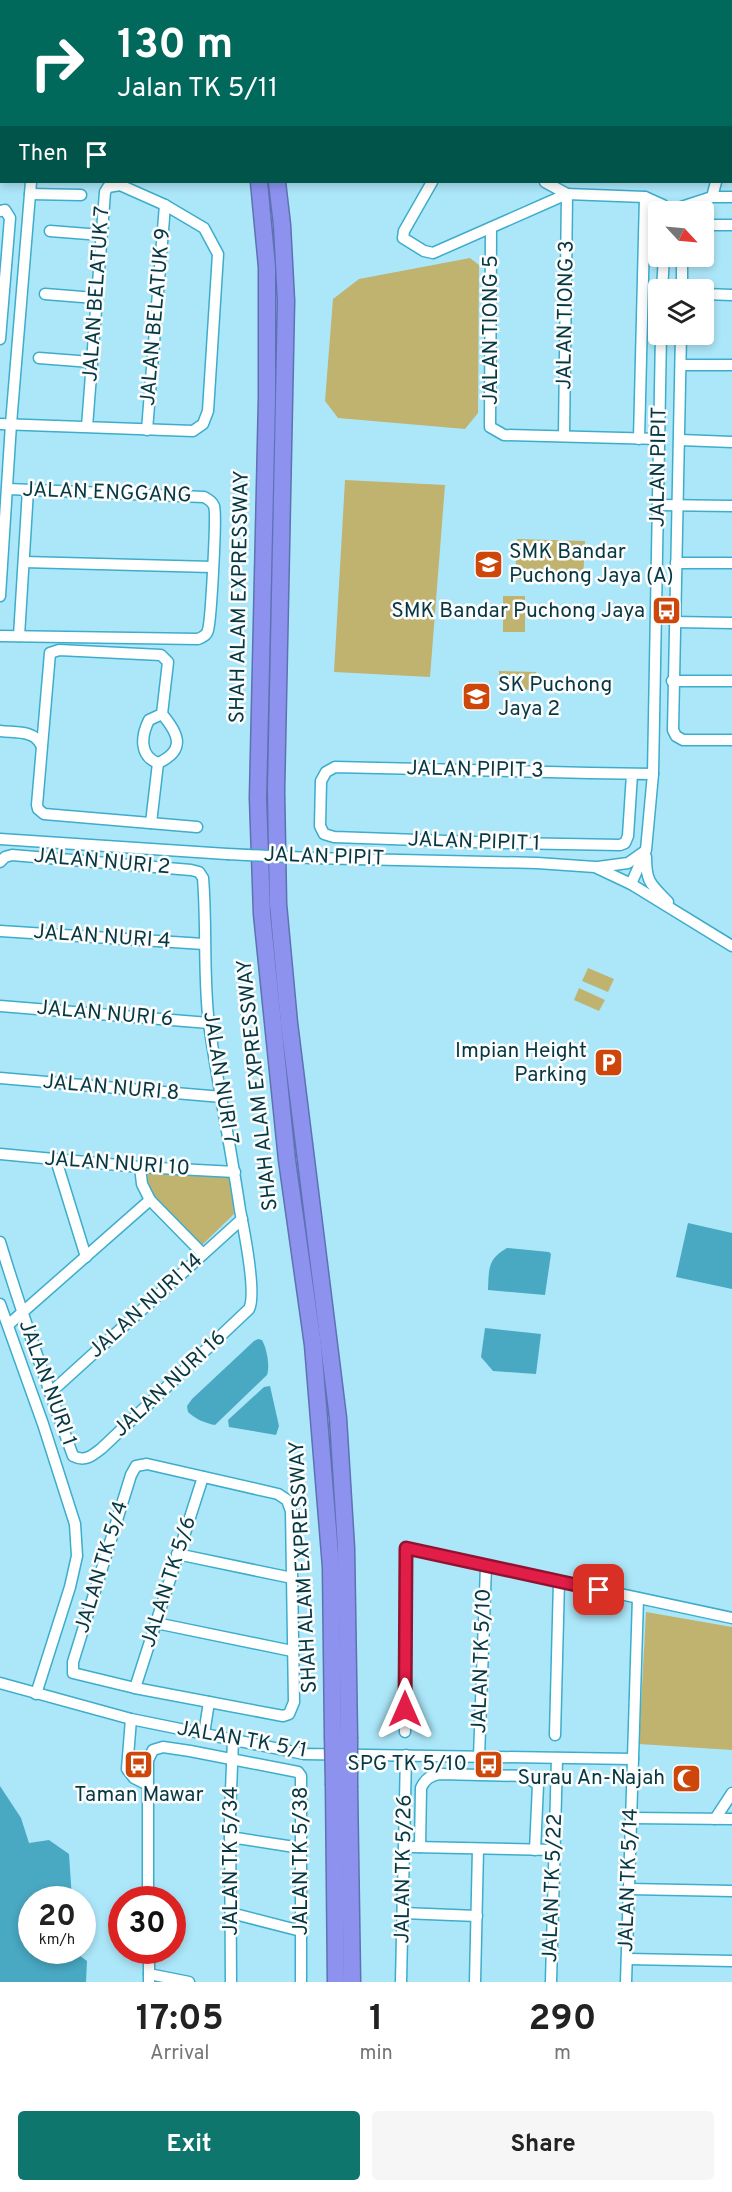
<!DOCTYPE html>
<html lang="en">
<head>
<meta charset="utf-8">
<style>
	:root { --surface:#fff; --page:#f6f6f6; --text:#222; --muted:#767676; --accent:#0f766e }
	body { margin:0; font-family:Overpass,sans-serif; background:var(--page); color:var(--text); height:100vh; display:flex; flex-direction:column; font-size:22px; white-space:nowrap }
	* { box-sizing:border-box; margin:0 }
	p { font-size:20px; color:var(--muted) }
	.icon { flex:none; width:33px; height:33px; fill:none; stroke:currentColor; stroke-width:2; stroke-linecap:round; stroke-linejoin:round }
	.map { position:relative; height:1982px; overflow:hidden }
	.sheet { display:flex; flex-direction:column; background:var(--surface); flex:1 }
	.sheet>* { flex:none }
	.hud { position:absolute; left:0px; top:0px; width:732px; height:183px; box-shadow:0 3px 9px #0003; background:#00695c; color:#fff; overflow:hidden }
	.needle { width:39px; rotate:116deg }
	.tools { position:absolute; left:648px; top:201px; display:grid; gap:12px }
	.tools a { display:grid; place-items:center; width:66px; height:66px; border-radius:6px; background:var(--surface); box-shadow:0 3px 9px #0003; font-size:30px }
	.speed { position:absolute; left:18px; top:1886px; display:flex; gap:12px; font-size:30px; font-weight:700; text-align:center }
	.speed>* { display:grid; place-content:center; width:78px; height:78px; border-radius:50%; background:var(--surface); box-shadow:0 3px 9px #0003; line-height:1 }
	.speed small { font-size:15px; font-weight:400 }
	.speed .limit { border:9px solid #d22; background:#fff; color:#111 }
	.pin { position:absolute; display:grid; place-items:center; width:51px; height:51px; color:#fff; margin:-26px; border-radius:12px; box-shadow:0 3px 9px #0006 }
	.me { position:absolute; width:66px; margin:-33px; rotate:0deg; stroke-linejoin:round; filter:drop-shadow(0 0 4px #0008) }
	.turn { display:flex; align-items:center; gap:21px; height:126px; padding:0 18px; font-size:27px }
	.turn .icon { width:78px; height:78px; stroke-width:2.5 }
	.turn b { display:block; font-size:42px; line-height:51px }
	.then { display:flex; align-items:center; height:57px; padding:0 18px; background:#0003; gap:12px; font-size:22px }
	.eta { display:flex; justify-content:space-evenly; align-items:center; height:102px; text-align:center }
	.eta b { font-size:36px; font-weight:700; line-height:42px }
	.button { display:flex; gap:12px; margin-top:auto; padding:12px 18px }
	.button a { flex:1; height:69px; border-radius:6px; background:var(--accent); color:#fff; font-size:24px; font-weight:700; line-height:69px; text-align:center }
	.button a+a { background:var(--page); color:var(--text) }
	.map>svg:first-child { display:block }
</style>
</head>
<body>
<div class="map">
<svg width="732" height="1982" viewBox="0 0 732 1982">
	<rect width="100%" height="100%" fill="#ace7f9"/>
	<!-- green -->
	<g fill="#c0b36f">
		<path d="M470 258 479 265 478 413 465 429 338 418 325 401 333 299 359 279Z"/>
		<path d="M345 480 445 485 430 677 334 672Z"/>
		<path d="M517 539 585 541 583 581 515 579Z"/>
		<rect x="503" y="596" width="22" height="36"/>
		<path d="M499 671 536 672V690L499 689Z"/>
		<path d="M588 968 614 979 608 992 582 981Z"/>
		<path d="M579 988 605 1000 599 1011 574 1000Z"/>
		<path d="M146 1171 230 1177 234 1214 202 1245 151 1195Z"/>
		<path d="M646 1612 732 1627V1750L639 1744Z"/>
	</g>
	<!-- water -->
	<g fill="#49a8c2">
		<path d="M688 1223 732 1233V1289L676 1277Z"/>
		<path d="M507 1248 549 1252 551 1254 545 1295 488 1290C489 1270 487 1259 507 1248Z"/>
		<path d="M485 1328 541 1334 536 1374 493 1371 481 1357Z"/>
		<path d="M258 1339 262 1340C267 1349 270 1366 267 1375L215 1425C204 1423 196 1419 188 1412L187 1406 192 1399 254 1341Z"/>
		<path d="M270 1386 279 1426 276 1435 229 1427 228 1420 264 1387Z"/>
		<path d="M0 1786 21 1818 29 1843 49 1840 69 1854 72 1899H32V1950H72L87 1961 86 1982H0Z"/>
	</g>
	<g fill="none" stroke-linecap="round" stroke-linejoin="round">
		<defs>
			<g id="minor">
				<path d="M458 0 460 2"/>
				<path d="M609 0 612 2"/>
				<path d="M730 71 732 72"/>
				<path d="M0 78 2 79"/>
				<path d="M0 94H2"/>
				<path d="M730 154 732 155"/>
				<path d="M432 182 404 231 403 238 424 251 433 253 567 194 645 197 663 205 666 210"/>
				<path d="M545 182 567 194"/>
				<path d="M30 194 81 195"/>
				<path d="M712 197 716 182"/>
				<path d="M0 211 5 210 10 218 0 339"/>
				<path d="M666 212 712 197H732"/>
				<path d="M704 225H732"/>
				<path d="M491 228 490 427 504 435 660 439"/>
				<path d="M50 231 101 235"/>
				<path d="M682 256V290"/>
				<path d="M662 290 664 256"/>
				<path d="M45 294 95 298"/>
				<path d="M704 294 732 295"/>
				<path d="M681 334 673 730 676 736 683 740H732"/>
				<path d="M39 358 91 362"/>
				<path d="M681 365H732"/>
				<path d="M0 424 193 431 203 424 208 411 218 254 204 228 165 205 120 185 108 187 105 192 87 427"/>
				<path d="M147 430 165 205"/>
				<path d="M564 436 567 194"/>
				<path d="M639 439 645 197"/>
				<path d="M680 440 732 442"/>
				<path d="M658 505 732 506"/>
				<path d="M24 562 212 567"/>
				<path d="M676 563H732"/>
				<path d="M0 596 11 424 31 182"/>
				<path d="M674 622 732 623"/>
				<path d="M0 636 198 639C203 637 207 635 208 630 211 620 217 514 214 506 212 501 208 499 204 497L8 489"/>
				<path d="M19 636 28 490"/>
				<path d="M672 681H732"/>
				<path d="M162 714 149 720C141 736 139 756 158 763 187 750 178 733 162 714L168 662 161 655 59 650 50 653 37 805 38 809 44 814 197 827"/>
				<path d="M0 731C16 733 34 730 41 745"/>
				<path d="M632 774 628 836 625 843 620 845 503 843 334 837 324 834 320 826 321 781 326 772 335 767 590 773 653 774"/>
				<path d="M151 823 158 763"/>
				<path d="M0 839 227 854"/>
				<path d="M646 857C646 883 651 884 668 902"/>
				<path d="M311 858 537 863 595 867 631 884 732 946"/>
				<path d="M0 862 5 857 12 855 191 870 199 872 203 878C207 927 203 976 209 1024 218 1086 231 1148 240 1210 244 1230 257 1294 249 1309L102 1448C92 1456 85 1462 73 1456 47 1385 22 1314 0 1242"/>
				<path d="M598 867 628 863 645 851"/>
				<path d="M631 884 646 850 653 774 661 334"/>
				<path d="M0 931 204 944"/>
				<path d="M0 1006 209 1023"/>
				<path d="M0 1078 222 1097"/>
				<path d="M0 1154 140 1167 235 1172"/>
				<path d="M56 1160 86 1257"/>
				<path d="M140 1167 142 1184 150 1200 203 1254"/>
				<path d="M0 1304 43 1424 75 1524 77 1556 70 1587 36 1694"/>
				<path d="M8 1325 150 1200"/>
				<path d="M50 1393 242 1219"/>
				<path d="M147 1464 278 1494 287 1500 291 1511 294 1702 289 1714 283 1716 135 1688 73 1673V1662L131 1475 136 1466Z"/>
				<path d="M177 1554 292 1578"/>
				<path d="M156 1623 292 1651"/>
				<path d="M0 1683 131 1719 304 1754 633 1759"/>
				<path d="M135 1688 203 1477"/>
				<path d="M131 1719 127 1769 134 1778 148 1785"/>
				<path d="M405 1732 406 1548 732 1618"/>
				<path d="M204 1734 209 1702"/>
				<path d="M555 1735 559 1581"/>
				<path d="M479 1757 486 1566"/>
				<path d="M631 1818 732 1819"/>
				<path d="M715 1819 732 1793"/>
				<path d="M230 1837 301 1848"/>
				<path d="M413 1847 554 1850"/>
				<path d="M420 1847 421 1788C425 1779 430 1776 439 1774L526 1776 538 1785 535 1850"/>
				<path d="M629 1889 732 1891"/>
				<path d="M148 1899V1760L153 1750 163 1747 190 1751 298 1772 301 1776V1982"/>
				<path d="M231 1913 301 1931"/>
				<path d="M403 1913 477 1916"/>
				<path d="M149 1950V1982"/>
				<path d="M627 1959 732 1961"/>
				<path d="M149 1974 189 1982"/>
				<path d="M231 1982 230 1816 233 1740"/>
				<path d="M401 1982 406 1755"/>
				<path d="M475 1982 478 1849"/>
				<path d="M551 1982 557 1758"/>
				<path d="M626 1982 638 1598"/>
			</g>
			<g id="highway">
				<path d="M194 0 195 2"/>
				<path d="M215 0 216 2"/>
				<path d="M259 182 267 267V398L258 798 262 914 287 1160 313 1345 331 1567 333 1737"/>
				<path d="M277 182 282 225 286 301 276 791 278 904 289 1023 338 1418 346 1548 349 1737"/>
				<path d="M334 1785 336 1982"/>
				<path d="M349 1787 352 1982"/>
			</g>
		</defs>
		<!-- minor casing -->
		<use href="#minor" stroke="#3dadcb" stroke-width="13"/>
		<!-- highway casing -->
		<use href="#highway" stroke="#5d72b2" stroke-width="19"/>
		<!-- minor -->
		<use href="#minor" stroke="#fff" stroke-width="10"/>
		<!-- highway -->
		<use href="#highway" stroke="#8c92ee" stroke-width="16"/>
		<defs>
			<path id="minor-bridge" d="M227 854 311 858"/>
			<g id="highway-bridge">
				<path d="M333 1737 334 1785"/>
				<path d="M349 1737V1787"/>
			</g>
		</defs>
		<!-- minor-bridge casing -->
		<use href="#minor-bridge" stroke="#3dadcb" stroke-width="13" stroke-linecap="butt"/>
		<!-- highway-bridge casing -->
		<use href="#highway-bridge" stroke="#5d72b2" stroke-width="19" stroke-linecap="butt"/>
		<!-- minor-bridge -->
		<use href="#minor-bridge" stroke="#fff" stroke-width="10"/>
		<!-- highway-bridge -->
		<use href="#highway-bridge" stroke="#8c92ee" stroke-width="16"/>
	</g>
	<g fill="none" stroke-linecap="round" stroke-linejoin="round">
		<defs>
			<path id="route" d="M405 1709 406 1548 599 1590"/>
		</defs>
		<!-- route casing -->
		<use href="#route" stroke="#92132f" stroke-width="15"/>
		<!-- route -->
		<use href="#route" stroke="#e11d48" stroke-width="10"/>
	</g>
	<!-- icons -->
	<defs>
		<symbol id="school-square" viewBox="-11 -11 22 22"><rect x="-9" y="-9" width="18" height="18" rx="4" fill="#cd470b" stroke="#fdfdfd"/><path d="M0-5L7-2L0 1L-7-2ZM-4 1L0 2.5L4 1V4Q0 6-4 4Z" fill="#fff"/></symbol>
		<symbol id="bus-square" viewBox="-11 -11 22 22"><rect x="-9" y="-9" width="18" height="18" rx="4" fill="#cd470b" stroke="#fdfdfd"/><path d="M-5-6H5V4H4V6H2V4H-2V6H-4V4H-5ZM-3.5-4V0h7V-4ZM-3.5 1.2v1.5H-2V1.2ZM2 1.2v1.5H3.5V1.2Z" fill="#fff"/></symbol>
		<symbol id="parking-square" viewBox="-11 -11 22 22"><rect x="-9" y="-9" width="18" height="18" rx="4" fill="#cd470b" stroke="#fdfdfd"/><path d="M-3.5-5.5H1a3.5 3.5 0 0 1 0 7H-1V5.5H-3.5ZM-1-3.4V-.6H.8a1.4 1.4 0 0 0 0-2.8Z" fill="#fff"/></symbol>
		<symbol id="mosque-square" viewBox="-11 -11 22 22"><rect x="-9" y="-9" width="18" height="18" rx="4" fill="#cd470b" stroke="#fdfdfd"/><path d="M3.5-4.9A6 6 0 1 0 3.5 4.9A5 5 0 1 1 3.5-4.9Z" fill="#fff"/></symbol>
	</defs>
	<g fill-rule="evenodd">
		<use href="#school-square" x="472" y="548" width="33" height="33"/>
		<use href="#bus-square" x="650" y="594" width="33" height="33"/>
		<use href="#school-square" x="460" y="680" width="33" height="33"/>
		<use href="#parking-square" x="592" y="1046" width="33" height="33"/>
		<use href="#bus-square" x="122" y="1748" width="33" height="33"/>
		<use href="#bus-square" x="472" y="1748" width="33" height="33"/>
		<use href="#mosque-square" x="670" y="1762" width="33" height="33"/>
	</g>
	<g text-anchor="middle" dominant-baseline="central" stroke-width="5" stroke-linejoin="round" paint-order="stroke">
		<!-- street labels -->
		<g font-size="21" fill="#063844" stroke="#fdfdfd">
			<text transform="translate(97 294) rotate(-86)">JALAN BELATUK 7</text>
			<text transform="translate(566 315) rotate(-89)">JALAN TIONG 3</text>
			<text transform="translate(156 317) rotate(-85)">JALAN BELATUK 9</text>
			<text transform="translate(491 330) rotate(-90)">JALAN TIONG 5</text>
			<text transform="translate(659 467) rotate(-89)">JALAN PIPIT</text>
			<text transform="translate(107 493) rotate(2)">JALAN ENGGANG</text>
			<text transform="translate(240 597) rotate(-89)">SHAH ALAM EXPRESSWAY</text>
			<text transform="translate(475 770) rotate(1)">JALAN PIPIT 3</text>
			<text transform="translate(474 842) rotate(2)">JALAN PIPIT 1</text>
			<text transform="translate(324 857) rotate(2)">JALAN PIPIT</text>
			<text transform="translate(102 862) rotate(5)">JALAN NURI 2</text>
			<text transform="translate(102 937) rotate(4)">JALAN NURI 4</text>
			<text transform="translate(105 1014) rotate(5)">JALAN NURI 6</text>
			<text transform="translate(220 1078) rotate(81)">JALAN NURI 7</text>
			<text transform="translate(258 1085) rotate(-96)">SHAH ALAM EXPRESSWAY</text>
			<text transform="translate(111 1088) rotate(5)">JALAN NURI 8</text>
			<text transform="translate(117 1164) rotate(4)">JALAN NURI 10</text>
			<text transform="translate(146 1306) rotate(-42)">JALAN NURI 14</text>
			<text transform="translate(47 1383) rotate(70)">JALAN NURI 1</text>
			<text transform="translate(170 1384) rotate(-43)">JALAN NURI 16</text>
			<text transform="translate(102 1567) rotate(-73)">JALAN TK 5/4</text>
			<text transform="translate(304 1567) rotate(-93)">SHAH ALAM EXPRESSWAY</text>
			<text transform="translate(169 1582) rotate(-72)">JALAN TK 5/6</text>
			<text transform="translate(482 1661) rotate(-88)">JALAN TK 5/10</text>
			<text transform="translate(242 1740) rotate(10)">JALAN TK 5/1</text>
			<text transform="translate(231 1861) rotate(-90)">JALAN TK 5/34</text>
			<text transform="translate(301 1861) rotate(-90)">JALAN TK 5/38</text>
			<text transform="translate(404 1869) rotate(-89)">JALAN TK 5/26</text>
			<text transform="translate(629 1880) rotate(-88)">JALAN TK 5/14</text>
			<text transform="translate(553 1888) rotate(-88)">JALAN TK 5/22</text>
		</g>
		<!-- poi labels -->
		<g font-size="21" fill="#063844" stroke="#fdfdfd" text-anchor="end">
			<text x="509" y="552" text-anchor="start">SMK Bandar<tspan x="509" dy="24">Puchong Jaya (A)</tspan></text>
			<text x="645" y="611">SMK Bandar Puchong Jaya</text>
			<text x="498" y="685" text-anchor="start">SK Puchong<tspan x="498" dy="24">Jaya 2</tspan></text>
			<text x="587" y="1051">Impian Height<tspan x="587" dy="24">Parking</tspan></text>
			<text x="467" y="1764">SPG TK 5/10</text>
			<text x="665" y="1778">Surau An-Najah</text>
			<text x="139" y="1795" text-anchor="middle">Taman Mawar</text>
		</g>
	</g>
</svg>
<div class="tools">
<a><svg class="needle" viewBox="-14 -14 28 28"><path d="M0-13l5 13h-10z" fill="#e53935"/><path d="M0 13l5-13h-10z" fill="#767676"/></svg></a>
<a><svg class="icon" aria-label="layers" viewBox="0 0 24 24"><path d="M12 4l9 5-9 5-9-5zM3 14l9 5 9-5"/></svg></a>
</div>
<div class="speed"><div>20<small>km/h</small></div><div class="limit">30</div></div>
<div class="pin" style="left:599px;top:1590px;background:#d93025"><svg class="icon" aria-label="arrive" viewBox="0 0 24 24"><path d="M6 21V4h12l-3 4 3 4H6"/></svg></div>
<svg class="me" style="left:405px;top:1709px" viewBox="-20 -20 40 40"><path d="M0-17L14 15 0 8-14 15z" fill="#e11d48" stroke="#fff" stroke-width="4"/></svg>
<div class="hud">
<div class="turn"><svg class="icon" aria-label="right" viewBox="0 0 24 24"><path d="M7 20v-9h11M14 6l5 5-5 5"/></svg><div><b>130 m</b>Jalan TK 5/11</div></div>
<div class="then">Then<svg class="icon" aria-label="arrive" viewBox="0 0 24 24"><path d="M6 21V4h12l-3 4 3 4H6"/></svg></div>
</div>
</div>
<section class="sheet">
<div class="eta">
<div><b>17:05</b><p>Arrival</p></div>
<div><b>1</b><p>min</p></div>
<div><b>290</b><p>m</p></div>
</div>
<div class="button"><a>Exit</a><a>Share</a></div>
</section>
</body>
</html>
